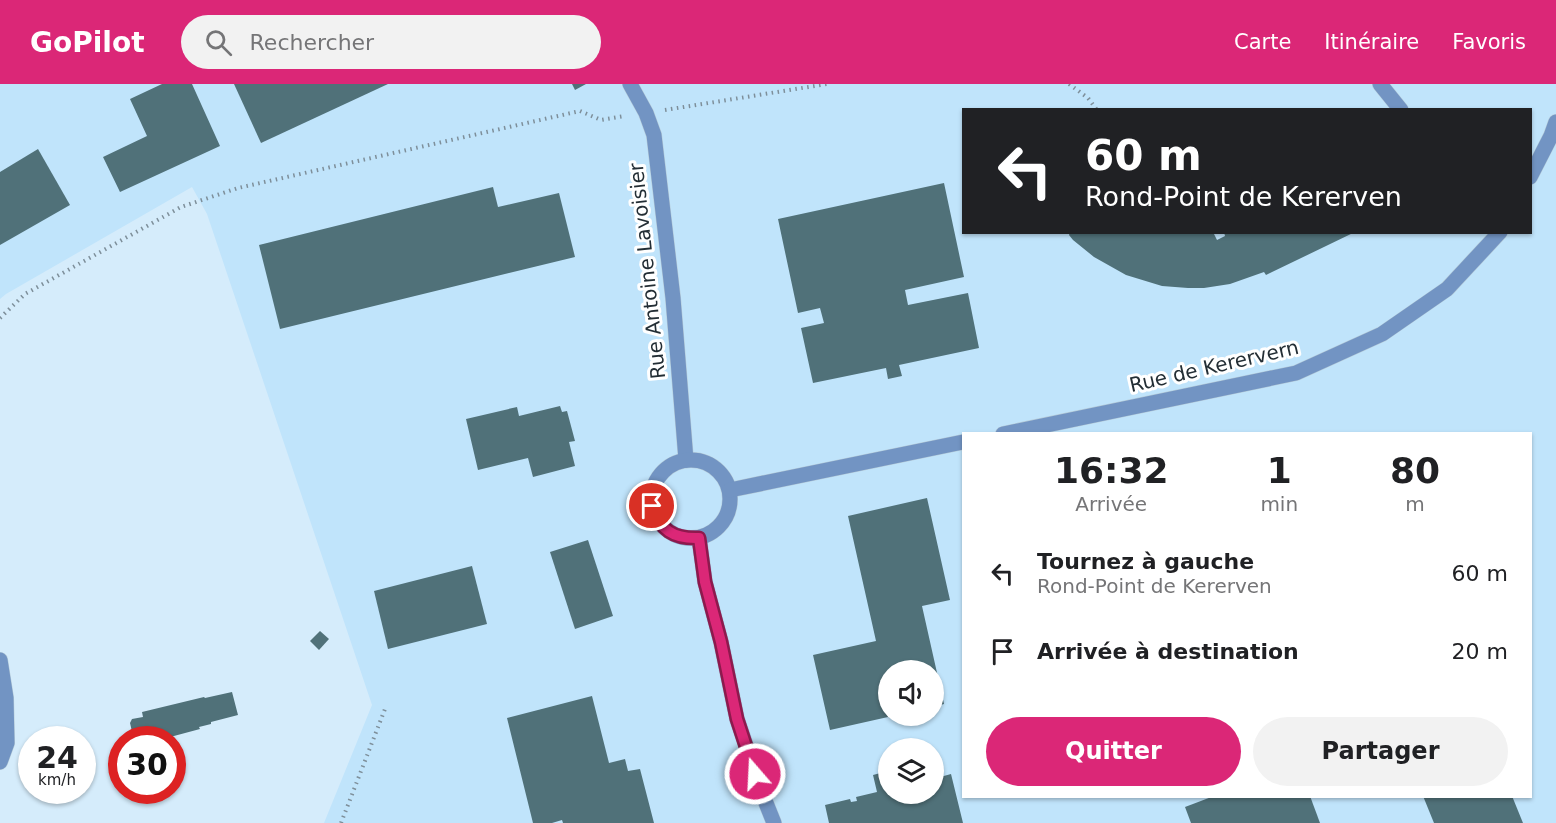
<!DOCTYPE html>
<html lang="fr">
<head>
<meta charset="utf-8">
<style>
	:root { --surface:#fff; --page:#f2f2f2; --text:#202124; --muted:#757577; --accent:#db2777 }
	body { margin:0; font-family:"DejaVu Sans",sans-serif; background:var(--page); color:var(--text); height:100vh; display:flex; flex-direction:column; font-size:22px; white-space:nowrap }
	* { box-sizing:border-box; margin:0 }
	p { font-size:20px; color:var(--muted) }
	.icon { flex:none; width:33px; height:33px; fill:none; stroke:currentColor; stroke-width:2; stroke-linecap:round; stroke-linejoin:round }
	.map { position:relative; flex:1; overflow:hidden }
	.panel { position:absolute; left:962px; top:348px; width:570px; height:366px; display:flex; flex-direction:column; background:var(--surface); border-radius:0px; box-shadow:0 2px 4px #0004 }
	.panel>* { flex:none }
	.hud { position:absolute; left:962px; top:24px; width:570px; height:126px; border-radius:0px; box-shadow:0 2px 4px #0004; background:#202124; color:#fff; overflow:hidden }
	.buttons { position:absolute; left:878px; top:576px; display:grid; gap:12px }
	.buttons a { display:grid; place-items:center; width:66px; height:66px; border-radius:50%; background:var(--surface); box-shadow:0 2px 4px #0004; font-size:30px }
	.speed { position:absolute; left:18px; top:642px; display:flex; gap:12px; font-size:30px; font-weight:700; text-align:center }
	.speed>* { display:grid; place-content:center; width:78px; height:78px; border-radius:50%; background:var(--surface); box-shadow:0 2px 4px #0004; line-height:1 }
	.speed small { font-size:15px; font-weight:400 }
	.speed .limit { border:9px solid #d22; background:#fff; color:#111 }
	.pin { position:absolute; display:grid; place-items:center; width:51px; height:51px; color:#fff; margin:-26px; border:3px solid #fff; border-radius:50%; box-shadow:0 2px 6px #0007 }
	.me { position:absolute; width:66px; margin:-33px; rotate:341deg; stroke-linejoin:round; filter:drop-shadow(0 0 4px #0008) }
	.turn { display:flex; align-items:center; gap:21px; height:126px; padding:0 24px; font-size:27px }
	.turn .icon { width:78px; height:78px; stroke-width:2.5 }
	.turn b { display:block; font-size:42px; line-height:51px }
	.eta { display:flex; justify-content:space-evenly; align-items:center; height:102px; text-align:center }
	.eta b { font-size:36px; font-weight:700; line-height:42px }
	.action { display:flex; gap:12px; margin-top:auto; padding:12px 24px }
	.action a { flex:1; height:69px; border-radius:36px; background:var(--accent); color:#fff; font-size:24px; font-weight:700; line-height:69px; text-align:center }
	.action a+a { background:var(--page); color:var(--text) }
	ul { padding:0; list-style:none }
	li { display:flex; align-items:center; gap:18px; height:78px; padding:0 24px }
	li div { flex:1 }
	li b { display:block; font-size:22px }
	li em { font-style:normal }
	header { display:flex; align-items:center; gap:36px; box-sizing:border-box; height:84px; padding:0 30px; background:var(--accent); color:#fff }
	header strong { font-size:28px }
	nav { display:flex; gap:33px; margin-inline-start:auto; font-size:21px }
	.search { width:420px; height:54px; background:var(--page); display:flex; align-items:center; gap:15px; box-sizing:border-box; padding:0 21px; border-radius:33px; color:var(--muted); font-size:22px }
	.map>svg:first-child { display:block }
</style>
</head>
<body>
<header>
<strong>GoPilot</strong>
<div class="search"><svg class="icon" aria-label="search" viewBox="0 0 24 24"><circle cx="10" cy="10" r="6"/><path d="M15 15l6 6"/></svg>Rechercher</div>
<nav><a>Carte</a><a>Itinéraire</a><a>Favoris</a></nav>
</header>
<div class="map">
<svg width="1556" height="739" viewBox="0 0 1556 739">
	<rect width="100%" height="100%" fill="#d5ecfb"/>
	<!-- built -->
	<path fill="#c0e4fb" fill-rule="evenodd" d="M0 0H1556V739H324L372 621 207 130 192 103 6 210 0 215ZM963 26H1530V148H963ZM963 350H1530V712H963ZM888 586H933V632H888ZM888 664H933V710H888Z"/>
	<!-- building -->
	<g fill="#507179">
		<path d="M162 0H192L220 62 120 108 103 73 147 52 130 15Z"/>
		<path d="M234 0H388L261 59Z"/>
		<path d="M572 0H586L575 6Z"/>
		<path d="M38 65 70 121 0 161V88Z"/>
		<path d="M944 99 964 193 905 206 908 221 968 209 979 264 899 281 902 292 888 295 886 284 813 299 801 244 824 239 820 224 798 229 778 135Z"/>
		<path d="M493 103 498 123 559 109 575 173 280 245 259 161Z"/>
		<path d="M1070 148H1213L1217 156 1225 152 1224 148H1355L1266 191 1264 188 1230 200 1204 204H1188L1162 202 1126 191 1094 173 1073 156 1069 151Z"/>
		<path d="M560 322 562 328 567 327 575 357 569 358 575 382 533 393 528 374 478 386 466 335 517 323 519 332Z"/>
		<path d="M927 414 950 516 922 522 944 620 933 623V586H888V633L830 646 813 571 876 557 848 432Z"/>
		<path d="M588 456 613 532 575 545 550 468Z"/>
		<path d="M472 482 487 540 388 565 374 507Z"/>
		<path d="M320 547 329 555 319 566 310 557Z"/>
		<path d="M232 608 238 631 211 638V640L199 643 200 645 159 656H134L130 639 132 635 143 633 142 628 204 613 205 614Z"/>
		<path d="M592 612 609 679 625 675 628 687 640 685 654 739H563L562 736 552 739H533L507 634Z"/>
		<path d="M888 687V710H933V695L951 690 963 739H829L825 721 850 715 851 718 857 717 856 713 877 708 873 691Z"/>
		<path d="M1214 712H1310L1320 739H1191L1185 723Z"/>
		<path d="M1423 712H1512L1523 739H1434Z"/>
	</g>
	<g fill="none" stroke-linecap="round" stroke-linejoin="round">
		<defs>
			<g id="minor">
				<path d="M630 0 646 29 654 51 673 214 686 376"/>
				<path d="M1380 0 1401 26"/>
				<path d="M1530 93 1551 52 1556 38"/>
				<path d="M1003 350 1296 289 1382 250 1447 205 1500 148"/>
				<circle cx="691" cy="415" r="39"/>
				<path d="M730 406 963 358"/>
				<path d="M699 454 705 498 721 558 737 635 762 709 774 739"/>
				<path d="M0 576 6 614 7 659 0 678"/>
			</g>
		</defs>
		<!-- minor casing -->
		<use href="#minor" stroke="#b5cad7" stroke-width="16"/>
		<!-- path -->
		<g stroke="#7e8f9a" stroke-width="4" stroke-dasharray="1.5 4.5" stroke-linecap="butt">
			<path d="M1069 0 1088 14 1097 26"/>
			<path d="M665 26 827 0"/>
			<path d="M0 234 25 210 181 123 238 104 580 27 601 36 625 32"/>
			<path d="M341 739 385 625"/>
		</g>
		<!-- minor -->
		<use href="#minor" stroke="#7294c3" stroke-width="15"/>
	</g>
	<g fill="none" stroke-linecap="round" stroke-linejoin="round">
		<defs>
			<path id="route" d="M652 422C660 446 673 455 699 454L705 498 721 558 737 635 755 690"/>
		</defs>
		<!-- route casing -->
		<use href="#route" stroke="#8e194d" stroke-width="15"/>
		<!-- route -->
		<use href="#route" stroke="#db2777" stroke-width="10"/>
	</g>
	<g text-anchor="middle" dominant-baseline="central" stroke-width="6" stroke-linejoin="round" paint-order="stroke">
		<!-- street labels -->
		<g font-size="20" fill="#232e35" stroke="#fff">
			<text transform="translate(647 187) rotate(-96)">Rue Antoine Lavoisier</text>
			<text transform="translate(1214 282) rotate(-13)">Rue de Kerervern</text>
		</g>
	</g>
</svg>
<div class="buttons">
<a><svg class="icon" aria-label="sound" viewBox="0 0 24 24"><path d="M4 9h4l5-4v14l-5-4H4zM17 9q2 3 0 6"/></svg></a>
<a><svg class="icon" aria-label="layers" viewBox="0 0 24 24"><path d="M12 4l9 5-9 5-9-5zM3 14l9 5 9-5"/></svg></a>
</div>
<div class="speed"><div>24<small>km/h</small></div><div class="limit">30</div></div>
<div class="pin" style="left:652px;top:422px;background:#d93025"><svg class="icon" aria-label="arrive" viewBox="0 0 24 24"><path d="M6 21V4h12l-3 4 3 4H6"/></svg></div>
<svg class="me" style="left:755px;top:690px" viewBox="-20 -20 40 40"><circle r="17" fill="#db2777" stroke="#fff" stroke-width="3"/><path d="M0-11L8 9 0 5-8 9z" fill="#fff"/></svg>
<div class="hud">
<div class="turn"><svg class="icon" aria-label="left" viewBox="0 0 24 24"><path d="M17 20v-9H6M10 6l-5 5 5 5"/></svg><div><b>60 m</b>Rond-Point de Kererven</div></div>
</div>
<section class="panel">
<div class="eta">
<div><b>16:32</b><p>Arrivée</p></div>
<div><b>1</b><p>min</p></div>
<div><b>80</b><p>m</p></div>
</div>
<ul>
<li><svg class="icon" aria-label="left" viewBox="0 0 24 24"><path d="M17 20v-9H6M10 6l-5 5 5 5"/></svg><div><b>Tournez à gauche</b><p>Rond-Point de Kererven</p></div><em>60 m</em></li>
<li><svg class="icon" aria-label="arrive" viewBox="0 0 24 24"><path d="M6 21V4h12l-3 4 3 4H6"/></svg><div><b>Arrivée à destination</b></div><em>20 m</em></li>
</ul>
<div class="action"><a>Quitter</a><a>Partager</a></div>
</section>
</div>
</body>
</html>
